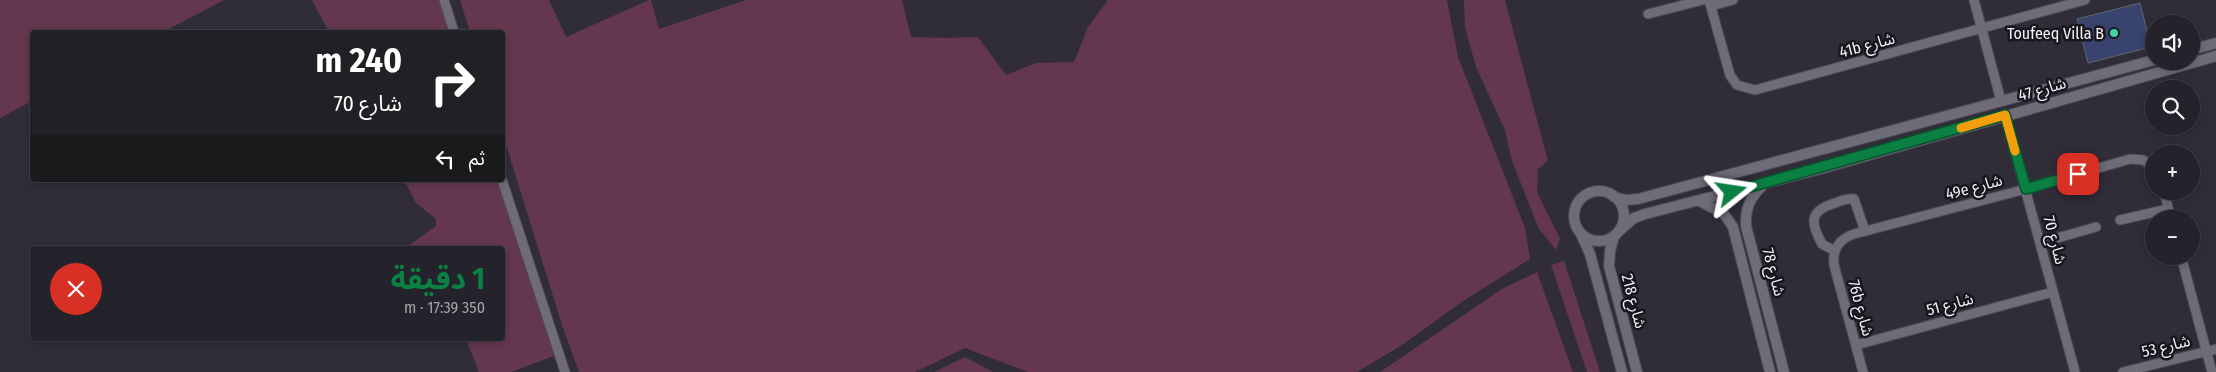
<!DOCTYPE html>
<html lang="ar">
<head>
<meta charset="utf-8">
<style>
	:root { --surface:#24222b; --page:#302f37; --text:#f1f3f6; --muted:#a3a4a9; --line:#413f47; --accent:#0b8043 }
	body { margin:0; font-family:"Fira Sans Condensed","Noto Sans Arabic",sans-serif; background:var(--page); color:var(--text); direction:rtl; height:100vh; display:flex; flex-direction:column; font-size:19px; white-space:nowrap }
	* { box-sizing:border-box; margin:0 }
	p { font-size:16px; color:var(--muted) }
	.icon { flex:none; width:28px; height:28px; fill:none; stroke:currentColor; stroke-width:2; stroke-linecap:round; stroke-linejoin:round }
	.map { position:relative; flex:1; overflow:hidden; direction:ltr }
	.details { position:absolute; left:30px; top:246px; width:475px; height:95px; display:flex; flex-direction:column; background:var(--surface); border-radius:5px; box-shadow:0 2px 8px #0003,0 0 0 1px var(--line); direction:rtl }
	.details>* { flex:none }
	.guide { position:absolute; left:30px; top:30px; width:475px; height:152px; border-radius:5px; box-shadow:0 2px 8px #0003,0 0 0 1px var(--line); direction:rtl; background:#202124; color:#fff; overflow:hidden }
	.fabs { position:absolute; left:2145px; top:15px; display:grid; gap:10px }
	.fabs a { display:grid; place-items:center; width:55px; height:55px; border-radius:50%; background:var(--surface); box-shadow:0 2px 8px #0003,0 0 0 1px var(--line); font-size:25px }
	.pin { position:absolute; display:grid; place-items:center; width:42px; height:42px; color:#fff; margin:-21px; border-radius:10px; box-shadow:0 2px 8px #0006 }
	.me { position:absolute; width:55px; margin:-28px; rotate:75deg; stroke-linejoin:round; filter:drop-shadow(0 0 4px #0008) }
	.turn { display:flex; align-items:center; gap:18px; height:105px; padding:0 20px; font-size:22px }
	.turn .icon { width:65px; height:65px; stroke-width:2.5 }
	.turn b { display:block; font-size:35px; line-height:42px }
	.then { display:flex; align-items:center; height:48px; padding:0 20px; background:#0003; gap:10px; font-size:19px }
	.round { display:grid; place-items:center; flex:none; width:52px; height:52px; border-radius:26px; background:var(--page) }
	.overview { display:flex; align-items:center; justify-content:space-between; height:85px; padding:0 20px }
	h1 { font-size:30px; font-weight:700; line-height:38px; color:var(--accent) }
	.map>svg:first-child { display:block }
</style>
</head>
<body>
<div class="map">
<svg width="2216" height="372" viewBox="0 0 2216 372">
	<rect width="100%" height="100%" fill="#302d39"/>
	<!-- green -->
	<g fill="#64374e">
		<path d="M0 0H224L163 32H32V101L0 118Z"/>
		<path d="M312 0H441L451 32H329Z"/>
		<path d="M460 0H549L566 37 649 0H651L659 29 746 0H902L911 37 945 38 978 37 1006 75 1036 63 1074 62 1088 27 1108 0H1447L1458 57 1525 228 1530 259 1463 301 1402 345 1357 372H1028L965 348 915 372H579L562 325 503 135 502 32H470Z"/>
		<path d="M1464 0H1505L1548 161 1538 169 1537 192 1560 239 1556 250 1539 229 1512 161 1505 130 1476 67 1465 27Z"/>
		<path d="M404 180H498L554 356 511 372H479L466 339H502V249H404L436 226V219L416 203Z"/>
		<path d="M1564 261 1600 372H1587L1551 265Z"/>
		<path d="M1537 272 1573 372H1380L1502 289Z"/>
		<path d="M965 357 993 372H934Z"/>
	</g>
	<!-- building -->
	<path fill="#38446e" stroke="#616573" d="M2140 3 2151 47 2088 63 2077 19Z"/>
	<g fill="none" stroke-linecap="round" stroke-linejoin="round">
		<defs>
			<g id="minor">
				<path d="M444 0 454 32"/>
				<path d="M1709 0 1730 75 1737 85 1755 90 2085 0"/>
				<path d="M1974 0 2001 101"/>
				<path d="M1711 6 1733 0"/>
				<path d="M1648 14 1703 0"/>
				<path d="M2005 115 2075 372"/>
				<path d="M502 180 565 372"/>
				<path d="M2164 191 2171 219"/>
				<path d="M2120 220 2168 209"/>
				<path d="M2040 243 2096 227"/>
				<path d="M1835 251 1822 244C1810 222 1809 211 1835 203 1841 201 1847 198 1854 199L1865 231"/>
				<path d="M2181 256 2212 372"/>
				<path d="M1856 345 2053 292"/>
				<path d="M1863 372 1834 265C1832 250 1839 239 1854 234L2026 189 2130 159 2143 160 2154 167"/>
				<path d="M2123 372 2216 349"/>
			</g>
			<g id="tertiary">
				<path d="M2191 50 2216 43"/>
				<path d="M1764 184C1751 196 1745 207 1746 226L1784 372"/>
				<circle cx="1599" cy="216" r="25"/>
				<path d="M1614 197 1626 200 1638 199 2154 60"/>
				<path d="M1700 201 1724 214 1733 227 1770 372"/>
				<path d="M1619 231 1634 218 1645 214 1820 169 2216 56"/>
				<path d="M1581 234 1590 254 1622 372"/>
				<path d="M1614 236 1610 251 1609 266 1637 372"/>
			</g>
		</defs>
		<!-- minor casing -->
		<use href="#minor" stroke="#4c4a54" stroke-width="11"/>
		<!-- tertiary casing -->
		<use href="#tertiary" stroke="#4c4a54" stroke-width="12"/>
		<!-- minor -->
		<use href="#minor" stroke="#6f6b79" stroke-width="9"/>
		<!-- tertiary -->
		<use href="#tertiary" stroke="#6f6b79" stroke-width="10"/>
	</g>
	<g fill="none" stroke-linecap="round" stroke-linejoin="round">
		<defs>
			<path id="route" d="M1732 192 2005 115 2026 189 2078 174"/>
		</defs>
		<!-- route casing -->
		<use href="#route" stroke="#07532c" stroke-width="12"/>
		<!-- route -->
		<use href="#route" stroke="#0b8043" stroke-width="9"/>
		<!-- slow -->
		<path stroke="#f59e0b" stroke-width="9" d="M1961 128 2005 115 2015 151"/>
	</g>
	<!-- markers -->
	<circle fill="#3ed4a3" stroke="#18161c" stroke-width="2" cx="2114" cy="33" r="5"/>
	<g text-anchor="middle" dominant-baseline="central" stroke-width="5" stroke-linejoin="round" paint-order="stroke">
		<!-- poi labels -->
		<g font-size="16" fill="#f2f0f8" stroke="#18161c" text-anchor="end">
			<text x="2104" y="33">Toufeeq Villa B</text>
		</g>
		<!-- street labels -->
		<g font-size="16" fill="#f2f0f8" stroke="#18161c">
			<text transform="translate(1867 45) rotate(-15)">41b شارع</text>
			<text transform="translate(2042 89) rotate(-16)">شارع 47</text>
			<text transform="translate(1974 187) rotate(-15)">49e شارع</text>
			<text transform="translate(2055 240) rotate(75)">شارع 70</text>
			<text transform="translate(1774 272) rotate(75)">شارع 78</text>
			<text transform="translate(1634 301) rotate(75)">شارع 218</text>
			<text transform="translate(1950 304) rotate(-15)">شارع 51</text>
			<text transform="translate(1861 308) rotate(75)">76b شارع</text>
			<text transform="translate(2166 346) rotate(-14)">شارع 53</text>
		</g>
	</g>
</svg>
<div class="fabs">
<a><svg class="icon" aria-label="sound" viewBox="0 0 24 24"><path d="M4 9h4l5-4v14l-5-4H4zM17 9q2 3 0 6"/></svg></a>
<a><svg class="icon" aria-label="search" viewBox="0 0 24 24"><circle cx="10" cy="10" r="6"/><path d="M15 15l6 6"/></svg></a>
<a>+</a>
<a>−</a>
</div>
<div class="pin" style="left:2078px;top:174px;background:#d93025"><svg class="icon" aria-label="arrive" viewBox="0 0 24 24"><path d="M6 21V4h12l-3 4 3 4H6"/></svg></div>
<svg class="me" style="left:1732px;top:192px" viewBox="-20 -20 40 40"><path d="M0-17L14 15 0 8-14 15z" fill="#0b8043" stroke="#fff" stroke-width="4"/></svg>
<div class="guide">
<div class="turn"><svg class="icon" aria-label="right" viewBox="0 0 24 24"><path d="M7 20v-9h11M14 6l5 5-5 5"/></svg><div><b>240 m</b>شارع 70</div></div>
<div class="then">ثم<svg class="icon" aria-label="left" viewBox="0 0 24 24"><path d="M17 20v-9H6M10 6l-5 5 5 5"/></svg></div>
</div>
<section class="details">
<div class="overview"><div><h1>1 دقيقة</h1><p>350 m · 17:39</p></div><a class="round" style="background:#d93025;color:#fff"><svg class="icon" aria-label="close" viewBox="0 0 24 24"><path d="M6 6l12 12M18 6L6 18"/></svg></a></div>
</section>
</div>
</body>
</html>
